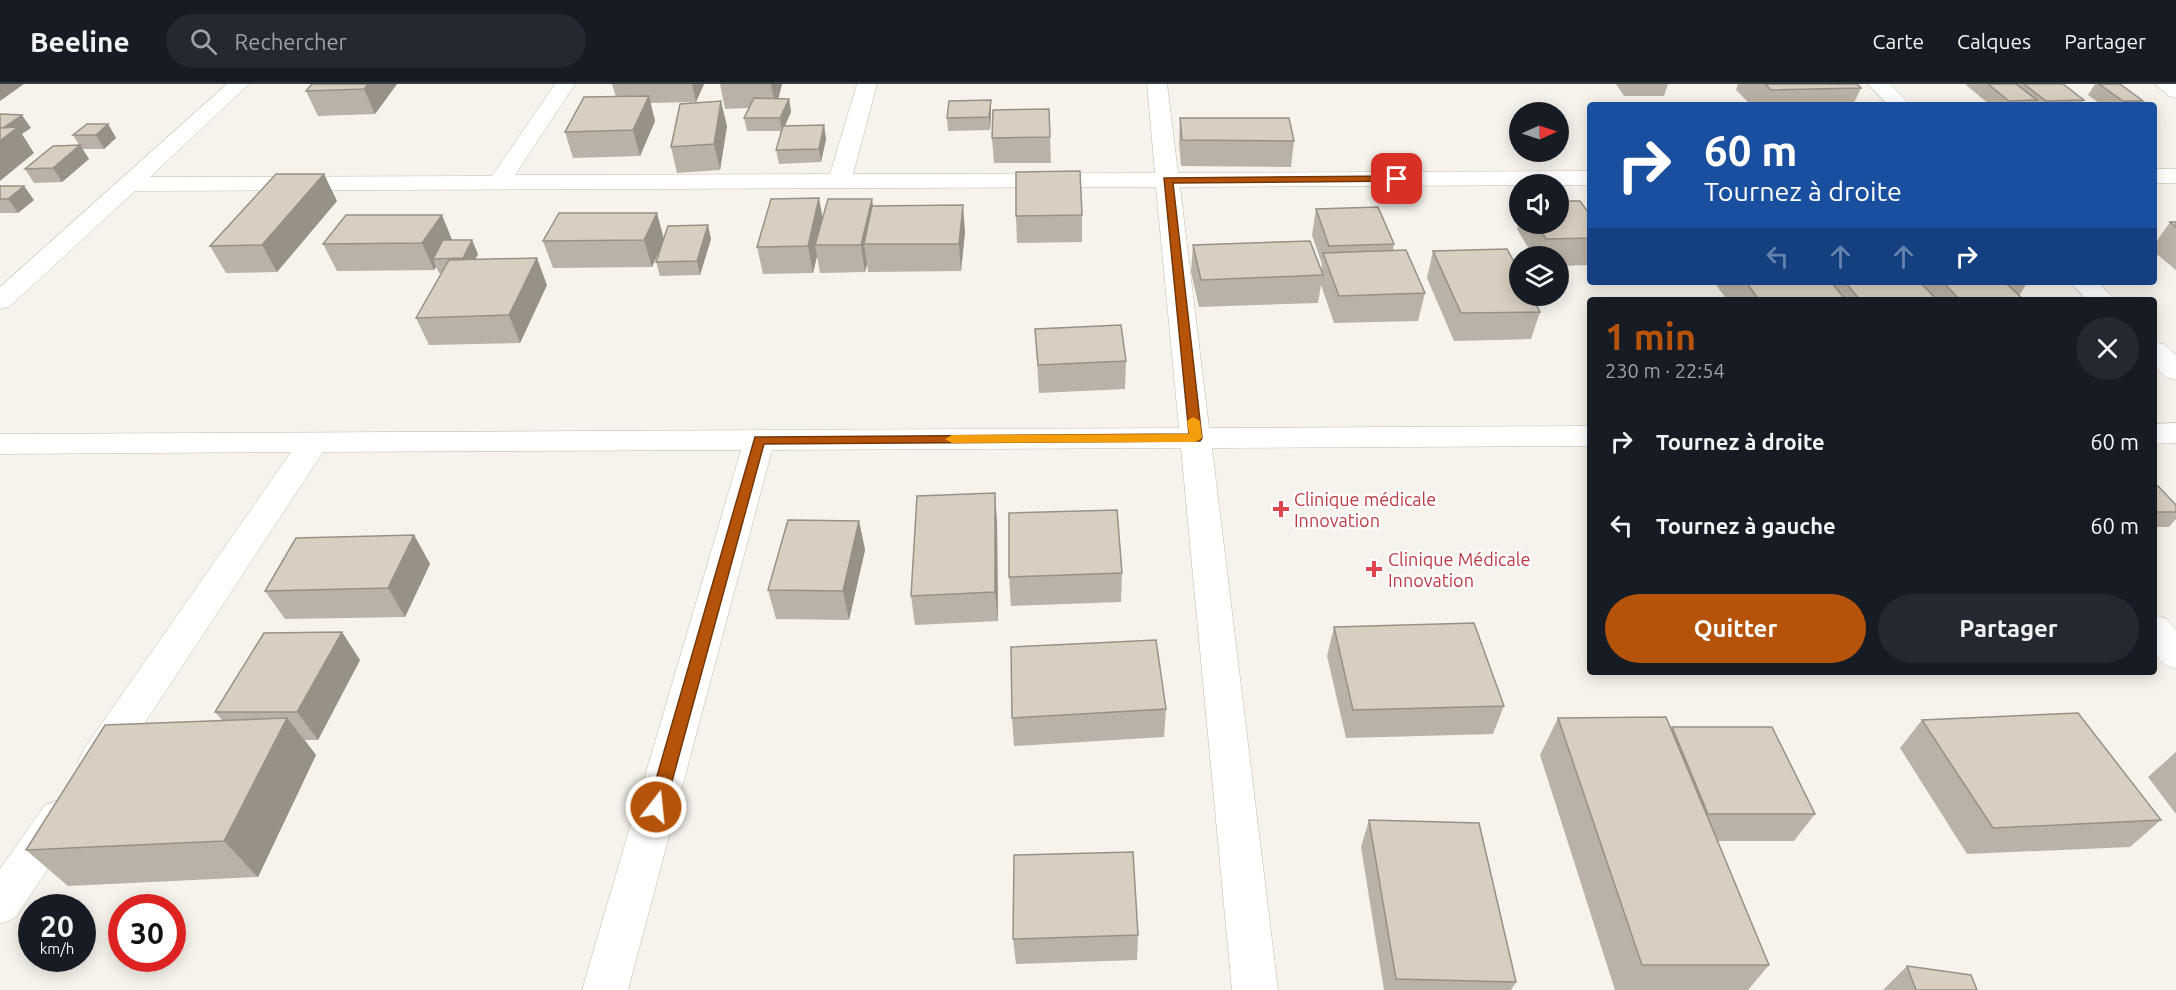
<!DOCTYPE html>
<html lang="fr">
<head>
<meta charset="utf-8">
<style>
	:root { --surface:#171b24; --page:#242831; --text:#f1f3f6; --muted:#9ea1a6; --line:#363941; --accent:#b45309 }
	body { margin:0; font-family:Ubuntu,sans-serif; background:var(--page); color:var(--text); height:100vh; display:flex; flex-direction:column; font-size:22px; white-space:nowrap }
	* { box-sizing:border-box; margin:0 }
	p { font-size:20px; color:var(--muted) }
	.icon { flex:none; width:33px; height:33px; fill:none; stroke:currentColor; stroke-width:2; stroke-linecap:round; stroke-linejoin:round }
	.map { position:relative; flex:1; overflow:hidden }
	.side { position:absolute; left:1587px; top:213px; width:570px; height:378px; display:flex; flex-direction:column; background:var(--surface); border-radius:6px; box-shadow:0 3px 15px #0003 }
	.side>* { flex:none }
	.banner { position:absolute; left:1587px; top:18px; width:570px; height:183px; border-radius:6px; box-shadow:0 3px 15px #0003; background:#1a4fa0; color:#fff; overflow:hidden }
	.needle { width:39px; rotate:87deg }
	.tools { position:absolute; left:1509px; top:18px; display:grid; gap:12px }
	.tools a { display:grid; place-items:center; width:60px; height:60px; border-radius:50%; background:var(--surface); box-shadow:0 3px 15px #0003; font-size:30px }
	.speed { position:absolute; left:18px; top:810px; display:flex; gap:12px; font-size:30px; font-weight:700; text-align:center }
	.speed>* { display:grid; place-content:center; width:78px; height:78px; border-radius:50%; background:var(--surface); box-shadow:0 3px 15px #0003; line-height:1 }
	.speed small { font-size:15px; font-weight:400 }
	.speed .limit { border:9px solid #d22; background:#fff; color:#111 }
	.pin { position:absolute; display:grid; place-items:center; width:51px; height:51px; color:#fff; margin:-26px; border-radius:12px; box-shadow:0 3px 9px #0006 }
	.me { position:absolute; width:66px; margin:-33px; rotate:16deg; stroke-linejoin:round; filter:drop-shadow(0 0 4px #0008) }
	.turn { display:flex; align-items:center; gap:21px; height:126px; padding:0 18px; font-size:27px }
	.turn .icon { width:78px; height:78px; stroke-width:2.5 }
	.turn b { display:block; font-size:42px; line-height:51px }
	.lanes { display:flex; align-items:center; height:57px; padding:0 18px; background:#0003; justify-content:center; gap:30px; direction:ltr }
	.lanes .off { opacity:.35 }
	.round { display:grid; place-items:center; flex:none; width:63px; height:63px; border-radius:32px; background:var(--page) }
	.headline { display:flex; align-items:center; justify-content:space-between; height:102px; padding:0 18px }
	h1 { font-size:36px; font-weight:700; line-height:45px; color:var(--accent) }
	.action { display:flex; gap:12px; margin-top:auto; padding:12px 18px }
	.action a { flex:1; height:69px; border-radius:36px; background:var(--accent); color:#fff; font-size:24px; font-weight:700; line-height:69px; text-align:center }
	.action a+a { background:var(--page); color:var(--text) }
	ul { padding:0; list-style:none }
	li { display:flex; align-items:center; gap:18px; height:84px; padding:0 18px }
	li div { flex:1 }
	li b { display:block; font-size:22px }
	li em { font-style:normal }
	header { display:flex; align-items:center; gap:36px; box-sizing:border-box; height:84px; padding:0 30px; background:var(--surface); border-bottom:2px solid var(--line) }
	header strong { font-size:28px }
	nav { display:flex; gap:33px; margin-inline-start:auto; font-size:21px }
	.search { width:420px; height:54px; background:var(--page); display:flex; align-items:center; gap:15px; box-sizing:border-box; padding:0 21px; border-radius:33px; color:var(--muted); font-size:22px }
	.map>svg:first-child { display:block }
</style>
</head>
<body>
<header>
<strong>Beeline</strong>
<div class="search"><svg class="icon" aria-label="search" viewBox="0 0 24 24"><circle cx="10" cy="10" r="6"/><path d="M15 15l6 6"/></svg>Rechercher</div>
<nav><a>Carte</a><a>Calques</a><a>Partager</a></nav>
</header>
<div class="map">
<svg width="2176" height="906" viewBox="0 0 2176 906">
	<rect width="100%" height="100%" fill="#f6f3ec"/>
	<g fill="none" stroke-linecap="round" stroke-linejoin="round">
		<defs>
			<g id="street">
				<path d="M227 0H249L150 93 492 92 555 0H575L515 91 830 90 857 0H877L853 90 1155 89 1147 0H1167L1178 89 1590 87V101L1180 103 1209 344 1590 342V362L1212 364 1278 906H1232L1181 364 772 366 628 906H582L741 366 323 368 112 689 98 693 84 689 78 677 84 665 291 368 0 370V350L1179 344 1156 103 135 107 9 223 0 225V203Z"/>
				<path d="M1868 0H1890L1911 21H1888Z"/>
				<path d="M2155 0H2176V14L2169 12Z"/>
				<rect x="2154" y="85" width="22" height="14"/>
				<path d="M2070 198H2098L2115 216H2087Z"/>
				<path d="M2154 258 2164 260 2176 271V296L2166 293 2154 282Z"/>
				<path d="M2176 339V359L2154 360V340Z"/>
				<path d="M2154 531 2167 535 2176 546V585C2147 576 2154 557 2154 531Z"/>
				<path d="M59 716 73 721 79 734 73 747 15 834 0 840V785L45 721Z"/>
			</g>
		</defs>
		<!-- street casing -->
		<use href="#street" stroke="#c2bbae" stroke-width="1"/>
		<!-- street -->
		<use href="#street" fill="#fff" fill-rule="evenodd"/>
	</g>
	<!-- wall -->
	<g fill="#bab2a6">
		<path d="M312 0H397L375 30 318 32 306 7Z"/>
		<path d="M612 0H704L696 18 650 19 655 37 640 72 573 74 565 48 616 13Z"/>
		<path d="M720 0H782L778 15H789L791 28 785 42 824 41 826 55 821 78 779 80 776 66 781 47H747L744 34 749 24 725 25Z"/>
		<path d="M1616 0H1668L1664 12H1624Z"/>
		<path d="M1738 0H1765L1861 4 1853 21H1751L1736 6Z"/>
		<path d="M1967 0H2063L2084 16 2081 21H1990L1966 1Z"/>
		<path d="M2095 0H2120L2143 17 2141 21H2102L2088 11Z"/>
		<path d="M991 16V30L990 46 948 47 947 34Z"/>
		<path d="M1049 25 1051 79H994L992 54Z"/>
		<path d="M1180 34 1294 57 1291 83 1181 82 1179 59Z"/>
		<path d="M108 40 116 54 104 65H82L89 75 62 98 34 99 25 85 79 61 73 51Z"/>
		<path d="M727 42 720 86 677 89 671 63Z"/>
		<path d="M0 102 34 116 18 129H0Z"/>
		<path d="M1590 115V126L1588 123Z"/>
		<path d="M337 117 277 188 226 189 210 162Z"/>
		<path d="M873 122 965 148 961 187 868 188 867 180 865 188 820 189 817 172 813 189 763 190 757 163 823 134Z"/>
		<path d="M1316 125 1394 160 1393 167 1425 209 1418 237 1334 239 1321 201 1318 219 1199 223 1191 188 1193 161 1321 186 1322 180 1312 151Z"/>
		<path d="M1082 131V158L1017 159 1016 132Z"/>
		<path d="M1590 131V181L1558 182V172H1533L1517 145 1520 135V140H1558Z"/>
		<path d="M2170 138H2176V186L2154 168V161Z"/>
		<path d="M664 154 711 155 700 191 660 192 656 178 661 164 652 183 553 184 543 157Z"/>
		<path d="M453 156 478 170 475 175 547 201 520 259 429 261 416 234 442 189H439L436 183 434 186 337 187 323 160Z"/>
		<path d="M1433 167 1540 228 1531 255 1454 257 1427 194Z"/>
		<path d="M1714 198H2026L2027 199 2019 212 2024 216H1727Z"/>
		<path d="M1035 245 1126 277 1125 305 1039 309Z"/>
		<path d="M2154 402 2176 421V435L2169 443H2154Z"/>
		<path d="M859 437 865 466 849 536 776 535 768 506Z"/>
		<path d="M997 437 998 537 915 541 911 512Z"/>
		<path d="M414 451 430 480 405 533 285 535 265 507Z"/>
		<path d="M1122 489 1121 518 1011 522 1009 493Z"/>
		<path d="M1334 543 1504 622 1493 650 1346 654 1327 572Z"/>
		<path d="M360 576 318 656H305L316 671 258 793 68 802 26 766 222 636 215 628Z"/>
		<path d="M1166 625 1164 653 1014 662 1012 634Z"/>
		<path d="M1558 634 1671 645 1672 643 1815 730 1794 757H1718L1769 881 1748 906H1615L1540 671Z"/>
		<path d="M1922 636 2161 736 2130 763 1967 770 1900 664Z"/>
		<path d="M2176 668V730L2148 693Z"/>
		<path d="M1369 736 1516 898 1511 906H1384L1361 763Z"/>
		<path d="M1138 851 1137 876 1016 880 1013 855Z"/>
		<path d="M1907 882 1977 906H1883Z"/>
	</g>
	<!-- shaded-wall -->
	<g fill="#979187">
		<path d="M0 0H24L0 17Z"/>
		<path d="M368 0H397L375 30 364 5Z"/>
		<path d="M692 0H704L696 18Z"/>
		<path d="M771 0H782L776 24Z"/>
		<path d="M649 12 655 37 640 72 633 46Z"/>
		<path d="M789 15 791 28 782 48 780 34Z"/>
		<path d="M991 16V30L990 46 989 33Z"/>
		<path d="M721 17 727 42 720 86 714 60Z"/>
		<path d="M22 31 31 44 22 50 34 69 0 97V46Z"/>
		<path d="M108 40 116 54 104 65 96 51Z"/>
		<path d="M824 41 826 55 821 78 819 65Z"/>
		<path d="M80 61 89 75 62 98 53 84Z"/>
		<path d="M324 90 337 117 277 188 262 161Z"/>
		<path d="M24 102 34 116 18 129 8 115Z"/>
		<path d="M819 114 824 141 815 161 817 172 813 189 808 162Z"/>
		<path d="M872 115 876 142 864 160 867 180 865 188 861 161Z"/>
		<path d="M963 121 965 148 961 187 959 160Z"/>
		<path d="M657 129 664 155 652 183 644 156Z"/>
		<path d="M442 131 453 158 433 175 436 183 434 186 422 159Z"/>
		<path d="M708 141 711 155 700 191 697 177Z"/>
		<path d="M472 156 478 170 469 188 463 174Z"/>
		<path d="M537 174 547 201 520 259 509 231Z"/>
		<path d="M995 409 997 437 998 537 995 508Z"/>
		<path d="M859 437 865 466 849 536 843 507Z"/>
		<path d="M414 451 430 480 405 533 388 504Z"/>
		<path d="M342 548 360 576 318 656 297 628Z"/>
		<path d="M287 634 316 671 258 793 224 757Z"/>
	</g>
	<!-- building -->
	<g fill="#d8cfc1" stroke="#979187" stroke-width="1.5">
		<path d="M312 0H368L364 5 306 7Z"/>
		<path d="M1765 0H1857L1861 4 1771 6Z"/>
		<path d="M1988 0H2016L2037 16 2009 17Z"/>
		<path d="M2024 0H2063L2084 16 2046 17Z"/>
		<path d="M2099 0H2120L2143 17H2123Z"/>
		<path d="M649 12 633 46 565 48 584 13Z"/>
		<path d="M754 14 789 15 780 34H744Z"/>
		<path d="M991 16 989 33 947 34 949 17Z"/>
		<path d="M721 17 714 60 671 63 680 20Z"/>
		<path d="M1049 25 1050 53 992 54 993 26Z"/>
		<path d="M0 30 22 31 3 44H0Z"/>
		<path d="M1180 34H1289L1294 57 1182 56Z"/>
		<path d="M87 40H108L96 51H73Z"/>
		<path d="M824 41 819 65 776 66 783 42Z"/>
		<path d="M18 43 0 57V44Z"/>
		<path d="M80 61 53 84 25 85 53 62Z"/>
		<path d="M1080 87 1082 131 1016 132V88Z"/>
		<path d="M276 90H324L262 161 210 162Z"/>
		<path d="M0 102H24L8 115H0Z"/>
		<path d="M819 114 808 162 757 163 771 115Z"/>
		<path d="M828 115H872L861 161H815Z"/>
		<path d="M1558 117H1580L1590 131V154L1546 155 1537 140H1558Z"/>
		<path d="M963 121 959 160H864L872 122Z"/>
		<path d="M1378 123 1394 160 1329 162 1316 125Z"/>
		<path d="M559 129H657L644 156 543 157Z"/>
		<path d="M346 131H442L422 159 323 160Z"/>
		<path d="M2170 138H2176V143Z"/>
		<path d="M708 141 697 177 656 178 668 142Z"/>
		<path d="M443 156H472L463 174 433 175Z"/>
		<path d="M1310 157 1323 191 1201 196 1193 161Z"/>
		<path d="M1507 165 1520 189V212H1532L1540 228 1461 229 1433 167Z"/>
		<path d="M1406 166 1425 209 1339 212 1323 169Z"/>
		<path d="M537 174 509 231 416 234 449 176Z"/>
		<path d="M1746 198H1831L1846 216H1759Z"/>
		<path d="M1845 198H1920L1937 216H1860Z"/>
		<path d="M1943 198H2005L2024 216H1960Z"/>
		<path d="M2005 198H2026L2027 199 2007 200Z"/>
		<path d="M1121 241 1126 277 1038 281 1035 245Z"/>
		<path d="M2154 402H2158L2176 421V428H2154Z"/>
		<path d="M995 409V508L911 512 917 412Z"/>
		<path d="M1117 426 1122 489 1009 493V429Z"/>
		<path d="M788 436 859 437 843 507 768 506Z"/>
		<path d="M414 451 388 504 265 507 296 454Z"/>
		<path d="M1474 539 1504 622 1353 626 1334 543Z"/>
		<path d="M342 548 297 628H215L264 549Z"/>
		<path d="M1156 556 1166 625 1012 634 1011 563Z"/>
		<path d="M2078 629 2161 736 1993 744 1922 636Z"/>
		<path d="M1666 633 1769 881H1642L1558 634Z"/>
		<path d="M287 634 224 757 26 766 105 641Z"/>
		<path d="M1672 643H1772L1815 730H1708Z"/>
		<path d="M1369 736 1479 739 1516 898 1396 895Z"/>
		<path d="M1133 768 1138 851 1013 855 1014 771Z"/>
		<path d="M1907 882 1971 891 1977 906H1916Z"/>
	</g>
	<!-- route -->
	<path fill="#b45309" stroke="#753606" stroke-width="1.5" d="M1397 92 1402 95 1401 97 1173 99 1202 354 1200 357 764 360 665 723 662 728 656 730 650 728 648 723 755 353 1189 350 1164 94Z"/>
	<!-- slow -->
	<path fill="#f59e0b" d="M1193 333 1200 337 1202 354 1195 358 952 359 945 355 952 351 1189 350 1187 337Z"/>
	<!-- markers -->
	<g fill="#e0444e" stroke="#fff" stroke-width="2">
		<path d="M1278 416h6v6h6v6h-6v6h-6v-6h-6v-6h6z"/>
		<path d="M1371 476h6v6h6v6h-6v6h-6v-6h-6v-6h6z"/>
	</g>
	<g text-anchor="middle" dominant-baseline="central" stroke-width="4.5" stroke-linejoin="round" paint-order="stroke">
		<!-- health labels -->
		<g font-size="18" fill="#be3a42" stroke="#fff" text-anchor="start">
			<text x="1294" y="415">Clinique médicale<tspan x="1294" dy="21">Innovation</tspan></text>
			<text x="1388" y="475">Clinique Médicale<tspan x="1388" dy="21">Innovation</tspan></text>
		</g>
	</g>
</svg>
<div class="tools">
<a><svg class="needle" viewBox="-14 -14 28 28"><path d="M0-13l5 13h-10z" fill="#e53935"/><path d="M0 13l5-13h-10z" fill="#9ea1a6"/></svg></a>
<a><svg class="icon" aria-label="sound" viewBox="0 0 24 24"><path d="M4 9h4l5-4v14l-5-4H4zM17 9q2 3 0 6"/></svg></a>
<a><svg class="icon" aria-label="layers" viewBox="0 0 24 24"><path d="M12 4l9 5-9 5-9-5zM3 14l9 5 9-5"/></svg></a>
</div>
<div class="speed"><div>20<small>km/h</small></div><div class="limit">30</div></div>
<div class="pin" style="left:1397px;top:95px;background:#d93025"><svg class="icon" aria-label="arrive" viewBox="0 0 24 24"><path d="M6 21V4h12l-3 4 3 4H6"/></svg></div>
<svg class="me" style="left:656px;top:723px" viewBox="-20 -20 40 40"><circle r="17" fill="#b45309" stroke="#fff" stroke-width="3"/><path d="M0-11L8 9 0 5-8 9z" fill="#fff"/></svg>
<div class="banner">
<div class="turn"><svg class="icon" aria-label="right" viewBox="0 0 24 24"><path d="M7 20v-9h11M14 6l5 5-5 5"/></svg><div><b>60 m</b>Tournez à droite</div></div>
<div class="lanes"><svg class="icon off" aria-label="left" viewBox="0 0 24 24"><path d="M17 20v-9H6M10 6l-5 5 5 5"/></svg><svg class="icon off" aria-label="ahead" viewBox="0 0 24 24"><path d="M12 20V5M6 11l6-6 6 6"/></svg><svg class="icon off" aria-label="ahead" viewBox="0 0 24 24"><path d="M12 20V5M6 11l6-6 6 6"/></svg><svg class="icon" aria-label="right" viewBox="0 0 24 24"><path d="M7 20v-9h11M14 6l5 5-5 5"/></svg></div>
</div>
<section class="side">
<div class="headline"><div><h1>1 min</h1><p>230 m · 22:54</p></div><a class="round"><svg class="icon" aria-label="close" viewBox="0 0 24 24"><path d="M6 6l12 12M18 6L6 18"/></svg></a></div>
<ul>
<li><svg class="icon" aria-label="right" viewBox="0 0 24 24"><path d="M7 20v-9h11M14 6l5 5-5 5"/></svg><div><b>Tournez à droite</b></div><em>60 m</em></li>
<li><svg class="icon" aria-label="left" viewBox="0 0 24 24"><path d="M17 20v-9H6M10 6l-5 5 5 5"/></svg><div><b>Tournez à gauche</b></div><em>60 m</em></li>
</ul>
<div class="action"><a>Quitter</a><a>Partager</a></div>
</section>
</div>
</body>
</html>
